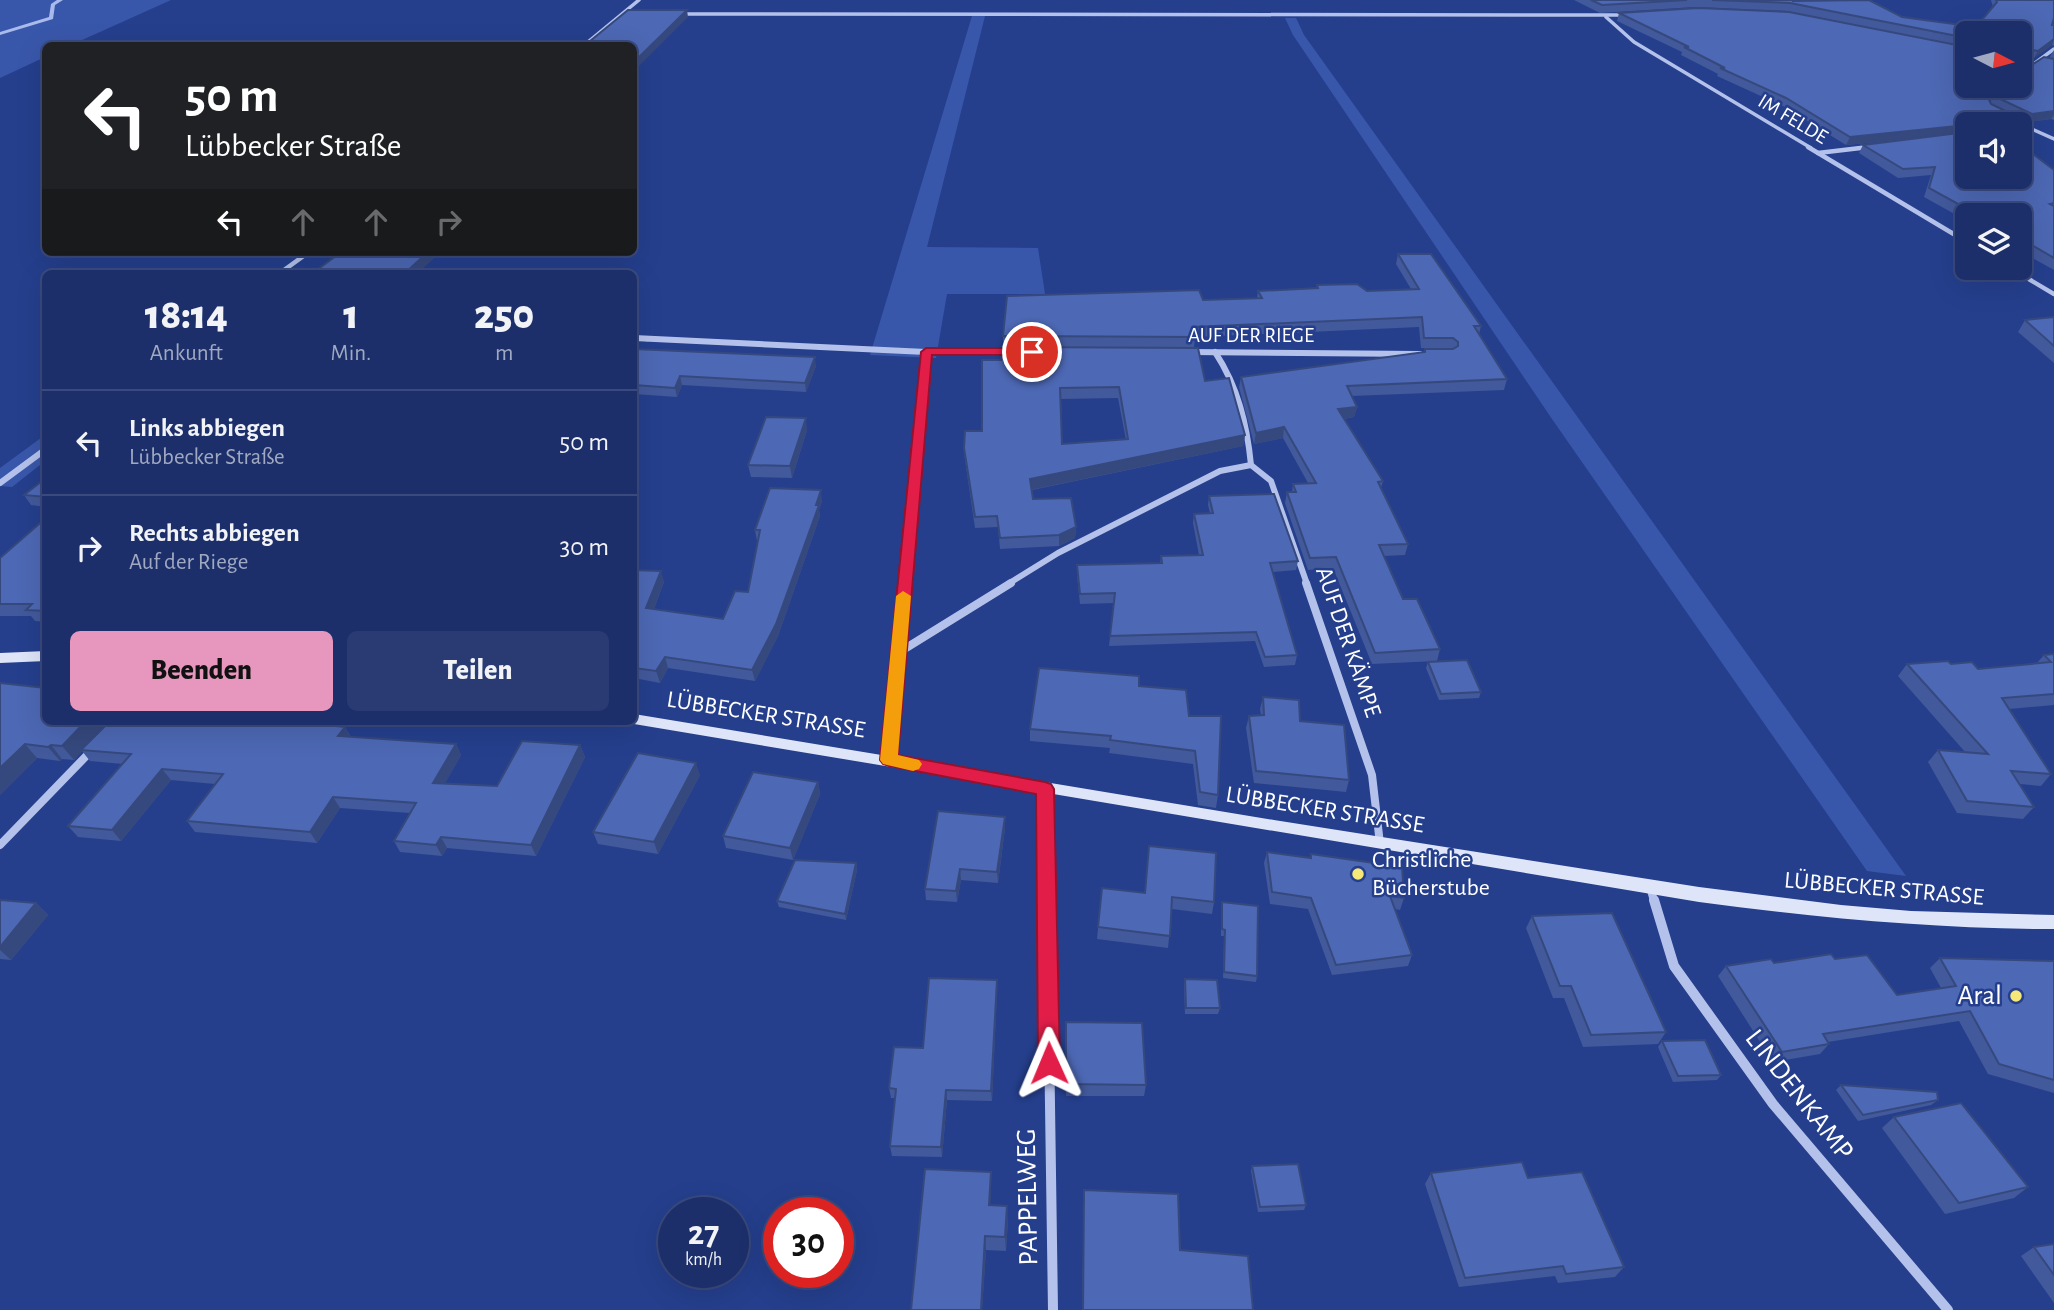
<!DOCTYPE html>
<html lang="de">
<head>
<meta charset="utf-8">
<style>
	:root { --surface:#1c2f6a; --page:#293b72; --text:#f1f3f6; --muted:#a0a9c1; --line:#3a4a7e; --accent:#e797bd }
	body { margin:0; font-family:"Alegreya Sans",sans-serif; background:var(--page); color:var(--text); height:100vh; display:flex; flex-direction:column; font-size:26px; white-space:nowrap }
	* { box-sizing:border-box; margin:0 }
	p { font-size:23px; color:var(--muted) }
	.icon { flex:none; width:38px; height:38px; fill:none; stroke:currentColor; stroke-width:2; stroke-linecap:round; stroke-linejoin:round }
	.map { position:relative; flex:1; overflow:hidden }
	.drawer { position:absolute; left:42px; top:270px; width:595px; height:455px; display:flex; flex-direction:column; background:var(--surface); border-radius:10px; box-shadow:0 7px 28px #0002,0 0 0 2px var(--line) }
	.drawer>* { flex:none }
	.banner { position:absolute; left:42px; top:42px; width:595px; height:214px; border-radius:10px; box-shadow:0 7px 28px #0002,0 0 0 2px var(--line); background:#202124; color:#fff; overflow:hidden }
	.needle { width:46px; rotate:96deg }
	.buttons { position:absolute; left:1955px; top:21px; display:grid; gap:14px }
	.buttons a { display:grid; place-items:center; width:77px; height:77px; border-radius:10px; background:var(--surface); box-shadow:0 7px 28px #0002,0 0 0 2px var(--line); font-size:35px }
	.speed { position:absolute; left:658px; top:1197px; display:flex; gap:14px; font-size:35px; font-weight:700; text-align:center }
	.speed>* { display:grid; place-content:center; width:91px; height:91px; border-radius:50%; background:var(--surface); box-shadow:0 7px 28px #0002,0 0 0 2px var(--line); line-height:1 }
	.speed small { font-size:18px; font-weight:400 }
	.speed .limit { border:10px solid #d22; background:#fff; color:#111 }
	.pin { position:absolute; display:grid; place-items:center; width:60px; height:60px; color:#fff; margin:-30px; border:4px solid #fff; border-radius:50%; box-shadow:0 2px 7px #0007 }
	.me { position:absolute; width:77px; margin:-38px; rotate:359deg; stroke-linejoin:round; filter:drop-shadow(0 0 5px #0008) }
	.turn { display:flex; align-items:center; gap:24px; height:147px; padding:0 28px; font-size:32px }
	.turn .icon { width:91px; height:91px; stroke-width:2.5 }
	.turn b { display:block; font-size:49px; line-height:60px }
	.lanes { display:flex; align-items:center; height:66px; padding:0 28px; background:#0003; justify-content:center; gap:35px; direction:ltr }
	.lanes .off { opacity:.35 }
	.eta { display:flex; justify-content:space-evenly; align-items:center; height:119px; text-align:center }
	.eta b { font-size:42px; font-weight:800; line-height:49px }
	.action { display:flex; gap:14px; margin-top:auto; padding:14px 28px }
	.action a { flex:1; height:80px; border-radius:10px; background:var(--accent); color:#111; font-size:28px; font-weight:800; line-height:80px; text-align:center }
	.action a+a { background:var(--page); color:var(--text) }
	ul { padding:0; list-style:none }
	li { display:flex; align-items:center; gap:21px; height:105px; padding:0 28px; border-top:2px solid var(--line) }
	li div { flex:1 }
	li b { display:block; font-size:26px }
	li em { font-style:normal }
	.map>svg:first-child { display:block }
</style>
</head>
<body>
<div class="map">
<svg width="2054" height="1310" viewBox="0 0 2054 1310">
	<rect width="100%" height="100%" fill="#253f8d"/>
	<!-- green -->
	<g fill="#3957aa">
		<path d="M0 0H171L71 45 46 46 45 57 0 78Z"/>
		<path d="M972 16H985L927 247 1038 248 1045 294H947L936 358 870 355Z"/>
		<path d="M1285 18H1296L1304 35 1906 876 1867 871 1552 419 1293 35Z"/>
		<path d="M45 435V461L12 487 0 486V468Z"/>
	</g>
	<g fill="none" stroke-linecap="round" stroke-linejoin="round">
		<!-- stream -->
		<path fill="#a8bbec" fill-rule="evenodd" d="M57 0H63L55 5 53 19 0 35V32L49 17 51 4Z"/>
		<!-- street-far4 -->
		<g stroke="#b4c2eb" stroke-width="3.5">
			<path d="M680 14 1627 15"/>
			<path d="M1606 17 1634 42 1811 148"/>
			<path d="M583 46 639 0"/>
			<path d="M2020 74 2054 49"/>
			<path d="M1986 103 1984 101 2002 86"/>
			<path d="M2007 118 2054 139"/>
			<path d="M1858 148 1869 147"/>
		</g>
		<!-- street-far3 -->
		<g stroke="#b4c2eb" stroke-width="4.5">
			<path d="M1808 147 1967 242"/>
			<path d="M1818 153 1869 147"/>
			<path d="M2010 268 2054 294"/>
			<path d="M280 273 309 252"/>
			<path d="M634 338 648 339"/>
		</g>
		<!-- street-far2 -->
		<g stroke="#b4c2eb" stroke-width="6">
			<path d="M634 338 926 352H1010"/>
			<path d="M1190 352 1420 354"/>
			<path d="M1215 352C1238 387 1247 424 1251 465L1271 481 1307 584"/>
			<path d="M0 483 46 449"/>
			<path d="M905 584 926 352"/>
			<path d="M1008 584 1058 553 1220 471 1251 465"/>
		</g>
		<!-- street-far1 -->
		<g stroke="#b4c2eb" stroke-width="8">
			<path d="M1306 583 1372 775 1380 844"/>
			<path d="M898 653 1011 583"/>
			<path d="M889 760 905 583"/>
			<path d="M1045 789 1047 901"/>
			<path d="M0 845 93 749"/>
			<path d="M1650 887 1654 901"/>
		</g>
		<!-- street -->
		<g stroke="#b4c2eb" stroke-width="10">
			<path d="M1047 900 1053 1310"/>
			<path d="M1654 900 1674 966 1773 1104 1948 1310"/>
		</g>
		<!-- secondary -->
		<g fill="#dfe5f9" fill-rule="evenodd">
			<path d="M46 651V661L0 663V653Z"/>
			<path d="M634 714 1274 820 1699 887 1841 905 1911 911 2054 915V929C1935 929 1818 918 1699 902L634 724 628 721H634Z"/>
		</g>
	</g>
	<!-- wall -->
	<g fill="#42599b" fill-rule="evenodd">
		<path d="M1574 0H1793V1L1976 27 1993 7 1991 0H2054L2052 25H2054V46L2052 45 2034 58H2028L2022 67 2024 70 2049 58 2054 50V120L2051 119 2028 122 2015 116 2011 124H1967V177L2054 170V270L2020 251V215H1967V221L1924 197 1931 175 1898 178 1859 153 1863 145 1929 137 1846 145 1783 106 1717 76 1718 74 1681 55 1682 52 1617 21 1619 13 1986 94 1990 102 1994 94 2020 86 1967 33V47L1787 11 1695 7 1600 13Z"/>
		<path d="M1398 254 1481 326 1479 334 1507 379 1504 390 1352 396 1357 407 1354 417 1344 419 1383 481 1381 488 1408 544 1405 555 1384 556 1403 599 1440 649 1437 661 1372 664 1333 568 1308 570 1285 503 1287 492H1292L1293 484 1308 483 1283 438 1254 444 1239 387 1241 377 1424 352 1425 349H1452L1450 348H1421L1419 327 1195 337 1194 347H1003V336L1203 300 1257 298 1258 291 1317 288V285L1367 291 1411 289 1396 264Z"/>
		<path d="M2054 317V363L2018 332 2025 320Z"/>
		<path d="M634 349 816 366 806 392 682 385 677 397 634 394Z"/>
		<path d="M1001 360 1205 381 1245 435 1243 446 1032 490 1033 499 1076 527 1075 538 1059 546 1000 549 998 527 975 528 965 460 964 448 982 431ZM1118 398 1126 440 1062 444 1061 399Z"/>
		<path d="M807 430 792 478 751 477 748 465Z"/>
		<path d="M46 478V507L31 505 24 495Z"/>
		<path d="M1209 496 1298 561 1296 570 1273 572 1297 655 1295 665 1264 667 1255 641 1109 646 1114 603 1080 604 1077 575V565L1160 563 1161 556 1199 555 1193 523 1194 514 1210 513 1208 505Z"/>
		<path d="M822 501 819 510 820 516 778 636 755 681 668 668 660 683 634 678V570L664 582 654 609 723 619 748 592 758 541H757L755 530Z"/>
		<path d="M46 518V622L35 621 31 616H0V558Z"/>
		<path d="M2054 654V705L2009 709 2051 774 2041 786 2020 784 2034 807 2023 819 1957 813 1928 762 1938 750 1966 753 1898 676 1907 664H1951L1978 669 2037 663 2044 655Z"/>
		<path d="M1428 662 1481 692 1479 698 1439 700 1426 668Z"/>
		<path d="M0 683 46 721 345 727 351 737 456 744 461 755 445 783 497 786 580 745 585 757 536 856 447 848 442 856 400 852 394 841 410 813 340 808 317 843 195 832 187 821 215 784 171 780 121 841 78 837 68 826 123 764 90 761 82 751 74 760 62 759 60 761 37 758 0 795Z"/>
		<path d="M1139 686 1189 716 1218 795 1216 808 1198 805 1193 764 1109 753 1110 748 1030 741V729Z"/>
		<path d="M1263 697 1300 721 1349 780 1346 792 1254 783 1246 728 1249 716 1261 715 1260 709Z"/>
		<path d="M700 775 658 854 598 844 593 832Z"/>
		<path d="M818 782 820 794 793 860 726 848 723 836Z"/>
		<path d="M1005 817V828L998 883 961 880 957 902 926 900 925 889Z"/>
		<path d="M1267 852 1311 858V854L1404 898 1400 910 1395 909 1412 955 1408 966 1332 975 1308 909 1270 904 1264 863Z"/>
		<path d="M856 863 857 870 846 920 779 907 777 901Z"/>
		<path d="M1102 888 1214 902 1212 914 1172 909 1168 948 1097 939Z"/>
		<path d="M0 900 36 903 48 915 11 960 0 959Z"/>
		<path d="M1222 902 1257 976 1256 982 1223 978 1224 936H1221V908Z"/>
		<path d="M1532 916 1666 1032 1658 1044 1583 1047 1564 998H1553L1526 928Z"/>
		<path d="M1940 958 2054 961V1093L1988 1074 1959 1021 1828 1042 1829 1044 1820 1054 1773 1062 1718 976 1726 966 1835 959 1897 995 1941 988 1930 968Z"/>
		<path d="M1185 979 1220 1008 1218 1014H1185L1184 985Z"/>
		<path d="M997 990 992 1101 947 1100 942 1157 892 1156 890 1146 895 1098H891L889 1088Z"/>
		<path d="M1066 1022 1146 1085 1144 1096H1066Z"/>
		<path d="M1662 1041 1721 1075 1717 1080 1673 1082 1658 1047Z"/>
		<path d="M1841 1085 1938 1100 1931 1105 1858 1121 1836 1090Z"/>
		<path d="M1894 1117 2028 1187 2014 1198 1945 1214 1882 1128Z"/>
		<path d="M1252 1166 1306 1205 1304 1210 1258 1212 1251 1171Z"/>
		<path d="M991 1172 990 1205 1008 1220 1006 1251 986 1250 982 1310H911Z"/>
		<path d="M1431 1173 1528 1178 1624 1267 1615 1277 1558 1283 1555 1276 1459 1287 1425 1184Z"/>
		<path d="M1084 1190 1180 1250 1253 1310H1082Z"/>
		<path d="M2054 1244V1303L2021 1256 2034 1247Z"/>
	</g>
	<!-- shaded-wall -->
	<g fill="#36497e">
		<path d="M687 10 688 17 634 71V62Z"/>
		<path d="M2054 39 2052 45 2034 58 2038 51Z"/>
		<path d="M2029 58 2024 65 2020 70V66Z"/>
		<path d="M1991 86H1998L1980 99 1985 91Z"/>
		<path d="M2054 111V115L2051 119 2028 122 2032 114Z"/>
		<path d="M2016 116 2011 124H1984L1986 119Z"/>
		<path d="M1967 125V133L1846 145 1850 137Z"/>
		<path d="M428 252H441L418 273H405Z"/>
		<path d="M815 357 816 366 806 392 805 383Z"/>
		<path d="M680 376 682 385 677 397 675 388Z"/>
		<path d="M1357 407 1354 417 1336 420 1338 409Z"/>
		<path d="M806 418 807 430 792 478 790 466Z"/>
		<path d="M1284 427 1283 438 1254 444 1256 433Z"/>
		<path d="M1245 435 1243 446 1030 490V479Z"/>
		<path d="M821 490 822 501 819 510 820 516 778 636 755 681 752 670 816 505Z"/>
		<path d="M1076 527 1075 538 1059 546V535Z"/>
		<path d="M661 571 664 582 650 619 646 608Z"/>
		<path d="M665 657 668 668 660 683 656 671Z"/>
		<path d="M86 721H112L74 760 62 746Z"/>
		<path d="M345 727 351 738 338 736Z"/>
		<path d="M25 744 37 758 0 795V768Z"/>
		<path d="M456 744 461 755 439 794 433 783Z"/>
		<path d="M51 745 62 759 60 761 48 747Z"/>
		<path d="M580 745 585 757 536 856 531 845Z"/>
		<path d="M696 763 700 775 658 854 654 842Z"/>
		<path d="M162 769 171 780 121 841 112 830Z"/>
		<path d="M818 782 820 794 793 860 790 848Z"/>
		<path d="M333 797 340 808 317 843 310 832Z"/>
		<path d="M1005 817V828L998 883 997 872Z"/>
		<path d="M441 837 447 848 442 856 436 845Z"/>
		<path d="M856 863 857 870 846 920 845 914Z"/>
		<path d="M960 869 961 880 957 902 956 891Z"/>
		<path d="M36 903 48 915 11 960 0 950V947Z"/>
		<path d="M997 980V990L992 1101 991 1091Z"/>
		<path d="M946 1090 947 1100 942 1157 941 1147Z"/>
		<path d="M991 1172V1186L990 1219 989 1205Z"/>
		<path d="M1007 1206 1008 1220 1006 1251 1005 1237Z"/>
		<path d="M985 1236 986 1250 982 1310H981Z"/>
	</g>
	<!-- building -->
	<g fill="#4d68b4" stroke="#36497e" stroke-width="2" fill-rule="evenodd">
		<path d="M1591 0H1687L1602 5Z"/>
		<path d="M1712 0H1793V1L1869 0 1902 17 1976 27 1997 2 1996 0H2054V18L2052 25H2054V39L2038 51 2022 48 2020 53 2029 58 2020 65 2024 70 2044 57 2054 59V111L2032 114 1996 97 1994 94 2003 86H2020V33H1967V38L1790 3Z"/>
		<path d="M1698 8 1789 12 1967 47V86H1991L1985 91 1991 104 2016 116 1986 119 1993 124H1967V125L1850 137 1786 98 1720 68H1725L1684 47H1689L1619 13Z"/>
		<path d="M628 10H687L634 62V46H584Z"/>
		<path d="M1967 132V177H2020V144L2054 170V203L2050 204 2054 206V258L2020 238V215H1978L1929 188 1935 167 1903 169 1863 145Z"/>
		<path d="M341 252H428L405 273H313Z"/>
		<path d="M1398 254H1431L1481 326H1474L1507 379 1347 386 1357 407 1338 409 1383 481 1378 482 1408 544 1379 545 1403 599H1417L1440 649 1375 653 1336 557 1310 558 1287 492H1296L1293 484 1316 483 1284 427 1256 433 1241 377 1425 352V349H1453L1458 346V342L1453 338H1424L1422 317 1193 327 1195 337 1003 336 1007 296 1199 290 1203 300 1262 298 1258 291 1318 288 1317 285 1357 284 1367 291 1419 289Z"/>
		<path d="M2054 317V346L2025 320Z"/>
		<path d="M1002 347 1198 348 1205 381 1229 378 1245 435 1030 479 1033 499 1071 498 1076 527 1059 535 1000 538 997 516 975 517 964 448 965 431H982V360H1001ZM1119 387 1128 439 1062 444 1060 388Z"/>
		<path d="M634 349 815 357 805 383 680 376 675 388 634 385Z"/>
		<path d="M766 417 806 418 790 466 748 465Z"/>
		<path d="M46 478V497L24 495Z"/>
		<path d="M770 488 821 490 816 505H819L776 624 752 670 665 657 656 671 634 668V570L661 571 646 608 723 619 735 591 748 592 760 530H755Z"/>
		<path d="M1274 494 1298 561 1270 563 1297 655 1265 657 1256 632 1110 636 1115 593 1080 594 1077 565 1162 563 1161 556 1203 555 1194 514 1213 513 1209 496Z"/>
		<path d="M46 518V611L26 610 32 604H0V558Z"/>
		<path d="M2054 654V694L2002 698 2051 774 2011 771 2034 807 1967 801 1938 750 1988 754 1907 664 1948 661 1951 664 1972 662 1978 669 2051 662 2044 655Z"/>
		<path d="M1467 660 1481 692 1441 694 1428 662Z"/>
		<path d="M1039 668 1139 676V686L1186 690 1189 716H1221L1218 795 1200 792 1195 751 1110 740 1111 736 1030 729Z"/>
		<path d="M0 683 46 688V721H86L62 746 51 745 48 747 25 744 0 768Z"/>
		<path d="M1263 697 1299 700 1300 721 1344 725 1349 780 1256 771 1249 716 1264 715Z"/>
		<path d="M110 721H290L345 727 338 736 456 744 433 783 497 786 522 741 580 745 531 845 441 837 436 845 394 841 416 803 333 797 310 832 187 821 223 774 162 769 112 830 68 826 131 754 81 750Z"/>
		<path d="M638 753 696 763 654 842 593 832Z"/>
		<path d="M753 772 818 782 790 848 723 836Z"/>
		<path d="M938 811 1005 817 997 872 960 869 956 891 925 889Z"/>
		<path d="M1149 846 1216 853 1214 902 1172 897 1170 936 1098 927 1102 888 1145 893Z"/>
		<path d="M1267 852 1311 858V854L1402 867 1404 898 1390 896 1412 955 1336 965 1311 898 1272 892Z"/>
		<path d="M795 860 856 863 845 914 777 901Z"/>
		<path d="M0 900 36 903 0 947Z"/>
		<path d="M1222 902 1258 906 1257 976 1224 972 1225 930 1222 929Z"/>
		<path d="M1612 913 1666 1032 1591 1035 1571 986H1560L1532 916Z"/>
		<path d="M1831 954 1835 959 1867 955 1897 995 1956 986 1940 958 2054 961V1080L1999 1064 1970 1011 1823 1034 1829 1044 1782 1052 1726 966 1771 959 1774 963Z"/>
		<path d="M929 978 997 980 991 1091 946 1090 941 1147 890 1146 896 1089 889 1088 894 1047 923 1048Z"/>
		<path d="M1185 979 1217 980 1220 1008H1186Z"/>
		<path d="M1066 1022 1142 1023 1146 1085 1066 1084Z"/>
		<path d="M1705 1040 1721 1075 1678 1076 1662 1041Z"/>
		<path d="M1841 1085 1937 1092 1938 1100 1863 1115Z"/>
		<path d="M1961 1103 2028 1187 1959 1203 1894 1117Z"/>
		<path d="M1522 1162 1528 1178 1582 1172 1624 1267 1566 1274 1563 1266 1465 1278 1431 1173Z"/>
		<path d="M1298 1164 1306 1205 1260 1207 1252 1166Z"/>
		<path d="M925 1169 991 1172 989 1205 1007 1206 1005 1237 985 1236 981 1310H911Z"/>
		<path d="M1084 1190 1178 1194 1180 1250 1248 1256 1253 1310H1083Z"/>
		<path d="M2054 1244V1275L2034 1247Z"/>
	</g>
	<!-- route -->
	<path fill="#e11d48" stroke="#92132f" stroke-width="2" d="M926 348H1032L1038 352 1032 355H932L898 755 1045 782 1051 784 1054 789 1060 1063 1057 1070 1049 1073 1041 1070 1038 1063 1036 794 889 766 883 764 880 760 921 352Z"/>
	<!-- slow -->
	<path fill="#f59e0b" d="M903 591 911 596 898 755 919 760 922 764 919 769 913 771 883 764 880 760 896 596Z"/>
	<!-- markers -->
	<g fill="#f5e878" stroke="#253f8d" stroke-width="2.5">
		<circle cx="1358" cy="874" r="7"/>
		<circle cx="2016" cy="996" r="7"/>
	</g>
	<g text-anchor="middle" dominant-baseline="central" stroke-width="5" stroke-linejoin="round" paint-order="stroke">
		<!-- far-street labels -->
		<g font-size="21" fill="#fff" stroke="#253f8d">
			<text transform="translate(1793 119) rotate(31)">IM FELDE</text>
			<text x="1251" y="335">AUF DER RIEGE</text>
		</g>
		<!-- street labels -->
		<g font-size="24" fill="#fff" stroke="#253f8d">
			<text transform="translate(1348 642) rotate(71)">AUF DER KÄMPE</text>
			<text transform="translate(766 715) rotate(9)">LÜBBECKER STRASSE</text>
			<text transform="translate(1325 810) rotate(9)">LÜBBECKER STRASSE</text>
			<text transform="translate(1884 889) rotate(5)">LÜBBECKER STRASSE</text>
		</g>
		<!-- poi labels -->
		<g font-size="24" fill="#fff" stroke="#253f8d" text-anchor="start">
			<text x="1372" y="860">Christliche<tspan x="1372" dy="28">Bücherstube</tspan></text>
		</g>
		<!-- near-poi labels -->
		<g font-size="28" fill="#fff" stroke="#253f8d" text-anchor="end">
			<text x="2002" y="996">Aral</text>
		</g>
		<!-- near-street labels -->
		<g font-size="28" fill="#fff" stroke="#253f8d">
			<text transform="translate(1799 1095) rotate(52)">LINDENKAMP</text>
			<text transform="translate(1028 1197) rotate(-91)">PAPPELWEG</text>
		</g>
	</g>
</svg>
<div class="buttons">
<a><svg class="needle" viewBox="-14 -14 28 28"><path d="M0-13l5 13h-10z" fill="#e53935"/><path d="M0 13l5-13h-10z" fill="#a0a9c1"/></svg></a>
<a><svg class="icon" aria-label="sound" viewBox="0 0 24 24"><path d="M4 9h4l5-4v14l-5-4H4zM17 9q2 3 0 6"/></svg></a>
<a><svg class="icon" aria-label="layers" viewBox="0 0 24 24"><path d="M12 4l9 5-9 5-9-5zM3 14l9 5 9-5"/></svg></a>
</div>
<div class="speed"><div>27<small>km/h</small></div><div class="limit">30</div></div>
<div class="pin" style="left:1032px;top:352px;background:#d93025"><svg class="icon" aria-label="arrive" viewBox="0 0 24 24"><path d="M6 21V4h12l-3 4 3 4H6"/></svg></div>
<svg class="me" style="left:1049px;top:1063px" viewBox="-20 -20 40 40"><path d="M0-17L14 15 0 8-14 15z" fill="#e11d48" stroke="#fff" stroke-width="4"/></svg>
<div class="banner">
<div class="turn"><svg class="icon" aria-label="left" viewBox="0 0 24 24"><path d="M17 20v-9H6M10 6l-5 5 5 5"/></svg><div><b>50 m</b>Lübbecker Straße</div></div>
<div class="lanes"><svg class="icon" aria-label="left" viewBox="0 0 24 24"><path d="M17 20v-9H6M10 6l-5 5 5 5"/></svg><svg class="icon off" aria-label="ahead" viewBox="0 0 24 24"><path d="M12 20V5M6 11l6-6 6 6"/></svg><svg class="icon off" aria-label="ahead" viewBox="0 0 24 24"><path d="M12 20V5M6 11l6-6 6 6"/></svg><svg class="icon off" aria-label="right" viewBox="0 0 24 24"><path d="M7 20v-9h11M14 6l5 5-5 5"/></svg></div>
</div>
<section class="drawer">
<div class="eta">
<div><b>18:14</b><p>Ankunft</p></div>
<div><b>1</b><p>Min.</p></div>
<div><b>250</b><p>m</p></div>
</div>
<ul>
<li><svg class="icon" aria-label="left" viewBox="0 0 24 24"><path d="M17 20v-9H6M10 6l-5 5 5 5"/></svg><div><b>Links abbiegen</b><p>Lübbecker Straße</p></div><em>50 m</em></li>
<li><svg class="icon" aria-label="right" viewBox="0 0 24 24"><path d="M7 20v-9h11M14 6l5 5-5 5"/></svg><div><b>Rechts abbiegen</b><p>Auf der Riege</p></div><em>30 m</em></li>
</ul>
<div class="action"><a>Beenden</a><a>Teilen</a></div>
</section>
</div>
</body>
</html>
